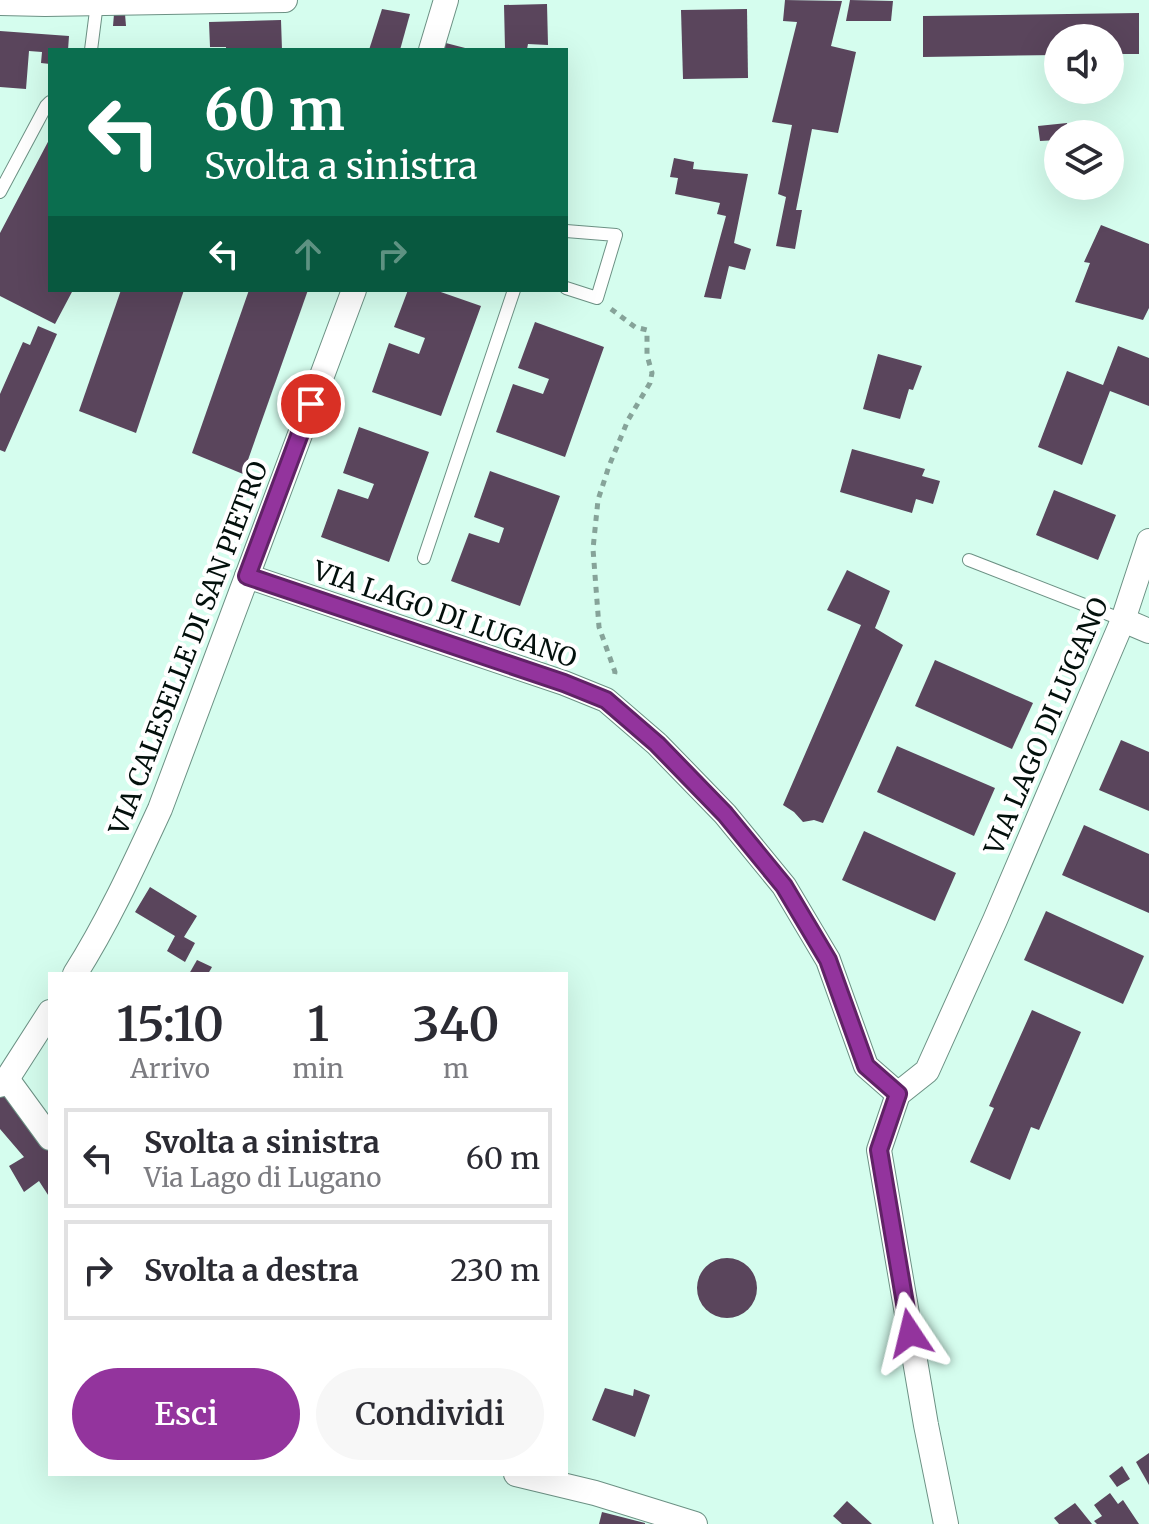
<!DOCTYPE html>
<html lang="it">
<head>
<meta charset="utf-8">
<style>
	:root { --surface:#fff; --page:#f7f7f7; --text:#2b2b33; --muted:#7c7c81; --line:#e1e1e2; --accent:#93349d }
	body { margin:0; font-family:Merriweather,serif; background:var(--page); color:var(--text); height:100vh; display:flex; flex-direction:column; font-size:30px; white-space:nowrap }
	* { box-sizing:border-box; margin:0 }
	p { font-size:26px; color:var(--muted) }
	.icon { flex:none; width:44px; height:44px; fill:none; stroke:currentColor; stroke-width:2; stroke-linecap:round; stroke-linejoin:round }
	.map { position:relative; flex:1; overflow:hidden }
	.sheet { position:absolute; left:48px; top:972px; width:520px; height:504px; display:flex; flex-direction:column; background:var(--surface); border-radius:0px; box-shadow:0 8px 32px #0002 }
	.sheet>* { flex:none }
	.hud { position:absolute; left:48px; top:48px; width:520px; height:244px; border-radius:0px; box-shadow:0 8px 32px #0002; background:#0b6e4f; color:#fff; overflow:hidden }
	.tools { position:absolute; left:1044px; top:24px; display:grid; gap:16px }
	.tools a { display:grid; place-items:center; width:80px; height:80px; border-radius:50%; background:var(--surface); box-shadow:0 8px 32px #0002; font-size:40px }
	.pin { position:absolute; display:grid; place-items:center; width:68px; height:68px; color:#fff; margin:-34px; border:4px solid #fff; border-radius:50%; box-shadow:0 2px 8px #0007 }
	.me { position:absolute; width:88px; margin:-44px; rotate:350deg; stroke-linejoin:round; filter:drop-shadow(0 0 6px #0008) }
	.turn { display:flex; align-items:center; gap:28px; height:168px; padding:0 24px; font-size:36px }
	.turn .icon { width:104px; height:104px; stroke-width:2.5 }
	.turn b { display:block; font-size:56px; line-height:68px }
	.lanes { display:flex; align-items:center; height:76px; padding:0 24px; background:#0003; justify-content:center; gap:40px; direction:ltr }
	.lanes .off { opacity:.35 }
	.eta { display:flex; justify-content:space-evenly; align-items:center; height:136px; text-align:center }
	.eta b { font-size:48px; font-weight:600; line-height:56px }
	.action { display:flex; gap:16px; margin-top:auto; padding:16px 24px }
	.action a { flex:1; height:92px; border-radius:48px; background:var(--accent); color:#fff; font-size:32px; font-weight:600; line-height:92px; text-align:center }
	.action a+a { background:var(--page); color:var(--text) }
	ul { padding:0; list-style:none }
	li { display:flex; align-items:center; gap:24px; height:100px; margin:0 16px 12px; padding:0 8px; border:4px solid var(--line); border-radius:0px }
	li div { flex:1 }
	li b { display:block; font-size:30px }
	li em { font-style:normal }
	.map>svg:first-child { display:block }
</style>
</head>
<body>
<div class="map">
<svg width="1149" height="1524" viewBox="0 0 1149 1524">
	<rect width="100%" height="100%" fill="#d5fdee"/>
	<!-- building -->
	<g fill="#5a455c">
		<path d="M785 0 842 1 831 46 856 52 838 133 812 129 796 210H802L795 249 776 246 786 197 778 194 792 125 772 122 797 22 783 21Z"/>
		<path d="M850 0 893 1 891 21H846Z"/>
		<path d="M547 4 548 45 528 44 527 49 505 48 504 5Z"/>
		<path d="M382 9 410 14 400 50H369Z"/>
		<path d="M747 9 748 78 683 79 681 10Z"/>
		<path d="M1139 13V54H1110V38H1058V55L923 57V16Z"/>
		<path d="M114 14H125L126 26H113Z"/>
		<path d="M281 20 282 50H226V47H210L209 22Z"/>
		<path d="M0 31 69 36 68 50H50V64L41 63 42 52 29 51 26 89 0 87Z"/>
		<path d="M442 42 469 49V50H440Z"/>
		<path d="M1067 123 1068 134H1058V140L1040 141 1038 126Z"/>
		<path d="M50 138V290H73L55 324 0 296V233Z"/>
		<path d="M674 158 694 162 693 169 748 174 734 243 751 249 745 270 729 266 721 299 704 297 726 216 717 214 720 203 675 194 678 178 670 177Z"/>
		<path d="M1101 225 1149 244V308L1143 320 1075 302 1090 263 1084 262Z"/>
		<path d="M121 290H184L136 433 79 411Z"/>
		<path d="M249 290H308L243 474 192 453Z"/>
		<path d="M408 290H435L481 306 441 416 372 392 389 343 419 354 425 338 394 327Z"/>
		<path d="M535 322 604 347 565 457 496 432 513 384 543 394 549 379 518 368Z"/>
		<path d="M38 326 57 334 5 452 0 450V394L23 342 30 345Z"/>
		<path d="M1118 346 1149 358V406L1110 391 1082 465 1038 447 1067 371 1103 385Z"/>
		<path d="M878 354 922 366 913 390 909 389 900 419 863 409Z"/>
		<path d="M359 427 429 452 389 562 321 537 338 489 368 499 374 484 343 473Z"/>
		<path d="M852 449 925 469 922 476 940 481 933 504 916 499 912 513 840 492Z"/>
		<path d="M490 471 560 496 520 606 451 581 469 533 499 543 504 528 474 517Z"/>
		<path d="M1054 490 1116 515 1098 560 1036 535Z"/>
		<path d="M847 570 890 591 875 628 903 645 823 823 814 820 803 822 794 812 783 805 861 625 827 610Z"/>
		<path d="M935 660 1033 703 1012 749 915 706Z"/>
		<path d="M1121 740 1149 752V811L1099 790Z"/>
		<path d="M897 746 995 788 974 836 877 792Z"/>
		<path d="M1084 825 1149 854V913L1062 875Z"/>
		<path d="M864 831 956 873 935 921 842 880Z"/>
		<path d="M150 887 197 916 184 937 195 943 185 962 167 951 175 936 135 912Z"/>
		<path d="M1046 911 1144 956 1123 1004 1024 960Z"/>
		<path d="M197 960 212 967 208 974H189Z"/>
		<path d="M1032 1010 1081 1032 1039 1130 1031 1127 1010 1180 970 1162 994 1108 989 1106Z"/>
		<path d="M2 1091 50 1153V1198L39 1181 24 1192 9 1166 24 1157 0 1129V1092Z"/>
		<circle cx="727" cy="1288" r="30"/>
		<path d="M605 1388 633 1396 634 1389 650 1395 635 1437 592 1420Z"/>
		<path d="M1149 1453V1485L1136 1462Z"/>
		<path d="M1122 1466 1130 1479 1117 1487 1109 1476Z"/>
		<path d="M1110 1493 1118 1504 1123 1500 1139 1524H1097L1094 1521 1102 1516 1094 1505Z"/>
		<path d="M847 1501 872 1524H842L833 1516Z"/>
		<path d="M1075 1503 1092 1524H1059L1054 1518Z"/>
		<path d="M602 1512 645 1523V1524H599Z"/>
	</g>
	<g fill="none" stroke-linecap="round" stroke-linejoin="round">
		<defs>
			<g id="lane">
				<path d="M91 50 97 3"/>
				<path d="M0 192 46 106 50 102"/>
				<path d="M566 231 616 235 597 298 566 288"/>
				<path d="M424 558 514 290"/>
				<path d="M969 560 1123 620"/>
			</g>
			<g id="street">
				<path d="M0 3 45 4 285 0"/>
				<path d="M431 50 446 0"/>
				<path d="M247 576 564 683 606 700 657 744 725 814 784 886 828 960 866 1066 898 1094"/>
				<path d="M1123 620 1149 631"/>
				<path d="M75 974C108 922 134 865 160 809L354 290"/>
				<path d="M7 1079 50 1138"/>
				<path d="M0 1085 7 1079 50 1012"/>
				<path d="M516 1474 595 1493 695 1524"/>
				<path d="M946 1524 926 1425 879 1150 898 1094 927 1071 995 920 1123 620 1149 541"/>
			</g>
		</defs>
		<!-- lane casing -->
		<use href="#lane" stroke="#6c9184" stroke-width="14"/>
		<!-- street casing -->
		<use href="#street" stroke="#6c9184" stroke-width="26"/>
		<!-- path -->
		<path stroke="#86a399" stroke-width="5" stroke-dasharray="6 6" stroke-linecap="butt" d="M611 309 635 327 647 330V355L652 373 650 383 628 420 609 466 598 500 593 549 599 627 615 672 614 677"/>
		<!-- lane -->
		<use href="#lane" stroke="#fff" stroke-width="12"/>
		<!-- street -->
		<use href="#street" stroke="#fff" stroke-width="24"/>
	</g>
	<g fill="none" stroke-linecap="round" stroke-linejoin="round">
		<defs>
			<path id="route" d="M311 404 247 576 564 683 606 700 657 744 725 814 784 886 828 960 866 1066 898 1094 879 1150 910 1333"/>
		</defs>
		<!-- route casing -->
		<use href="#route" stroke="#602266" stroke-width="20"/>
		<!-- route -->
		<use href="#route" stroke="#93349d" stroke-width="14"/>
	</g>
	<g text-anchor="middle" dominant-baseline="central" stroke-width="8" stroke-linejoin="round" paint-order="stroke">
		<!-- street labels -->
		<g font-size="26" fill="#03100c" stroke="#fff">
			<text transform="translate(445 614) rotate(19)">VIA LAGO DI LUGANO</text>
			<text transform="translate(188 648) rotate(-69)">VIA CALESELLE DI SAN PIETRO</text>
			<text transform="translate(1046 726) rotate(-67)">VIA LAGO DI LUGANO</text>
		</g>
	</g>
</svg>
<div class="tools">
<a><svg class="icon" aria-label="sound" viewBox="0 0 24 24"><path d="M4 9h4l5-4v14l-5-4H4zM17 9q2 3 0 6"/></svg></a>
<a><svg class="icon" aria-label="layers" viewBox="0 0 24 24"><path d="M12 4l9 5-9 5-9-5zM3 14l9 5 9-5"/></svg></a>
</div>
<div class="pin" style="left:311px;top:404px;background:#d93025"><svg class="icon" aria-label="arrive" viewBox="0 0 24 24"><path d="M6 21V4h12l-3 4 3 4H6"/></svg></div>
<svg class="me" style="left:910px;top:1333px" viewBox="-20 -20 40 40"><path d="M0-17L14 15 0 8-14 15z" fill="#93349d" stroke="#fff" stroke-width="4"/></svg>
<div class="hud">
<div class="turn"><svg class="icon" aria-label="left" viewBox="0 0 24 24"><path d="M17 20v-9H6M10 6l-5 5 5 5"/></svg><div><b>60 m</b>Svolta a sinistra</div></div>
<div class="lanes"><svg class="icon" aria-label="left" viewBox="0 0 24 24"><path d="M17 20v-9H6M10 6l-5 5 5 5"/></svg><svg class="icon off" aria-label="ahead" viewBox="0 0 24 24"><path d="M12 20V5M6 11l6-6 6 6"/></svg><svg class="icon off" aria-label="right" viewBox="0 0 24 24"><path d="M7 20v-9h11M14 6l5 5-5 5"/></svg></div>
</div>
<section class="sheet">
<div class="eta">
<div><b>15:10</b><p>Arrivo</p></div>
<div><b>1</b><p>min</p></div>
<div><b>340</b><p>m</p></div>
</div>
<ul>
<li><svg class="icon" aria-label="left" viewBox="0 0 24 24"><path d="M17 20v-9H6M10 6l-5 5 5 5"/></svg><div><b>Svolta a sinistra</b><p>Via Lago di Lugano</p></div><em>60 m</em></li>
<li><svg class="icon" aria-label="right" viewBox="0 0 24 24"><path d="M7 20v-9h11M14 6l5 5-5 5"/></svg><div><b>Svolta a destra</b></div><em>230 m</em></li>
</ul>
<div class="action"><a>Esci</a><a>Condividi</a></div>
</section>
</div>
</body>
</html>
